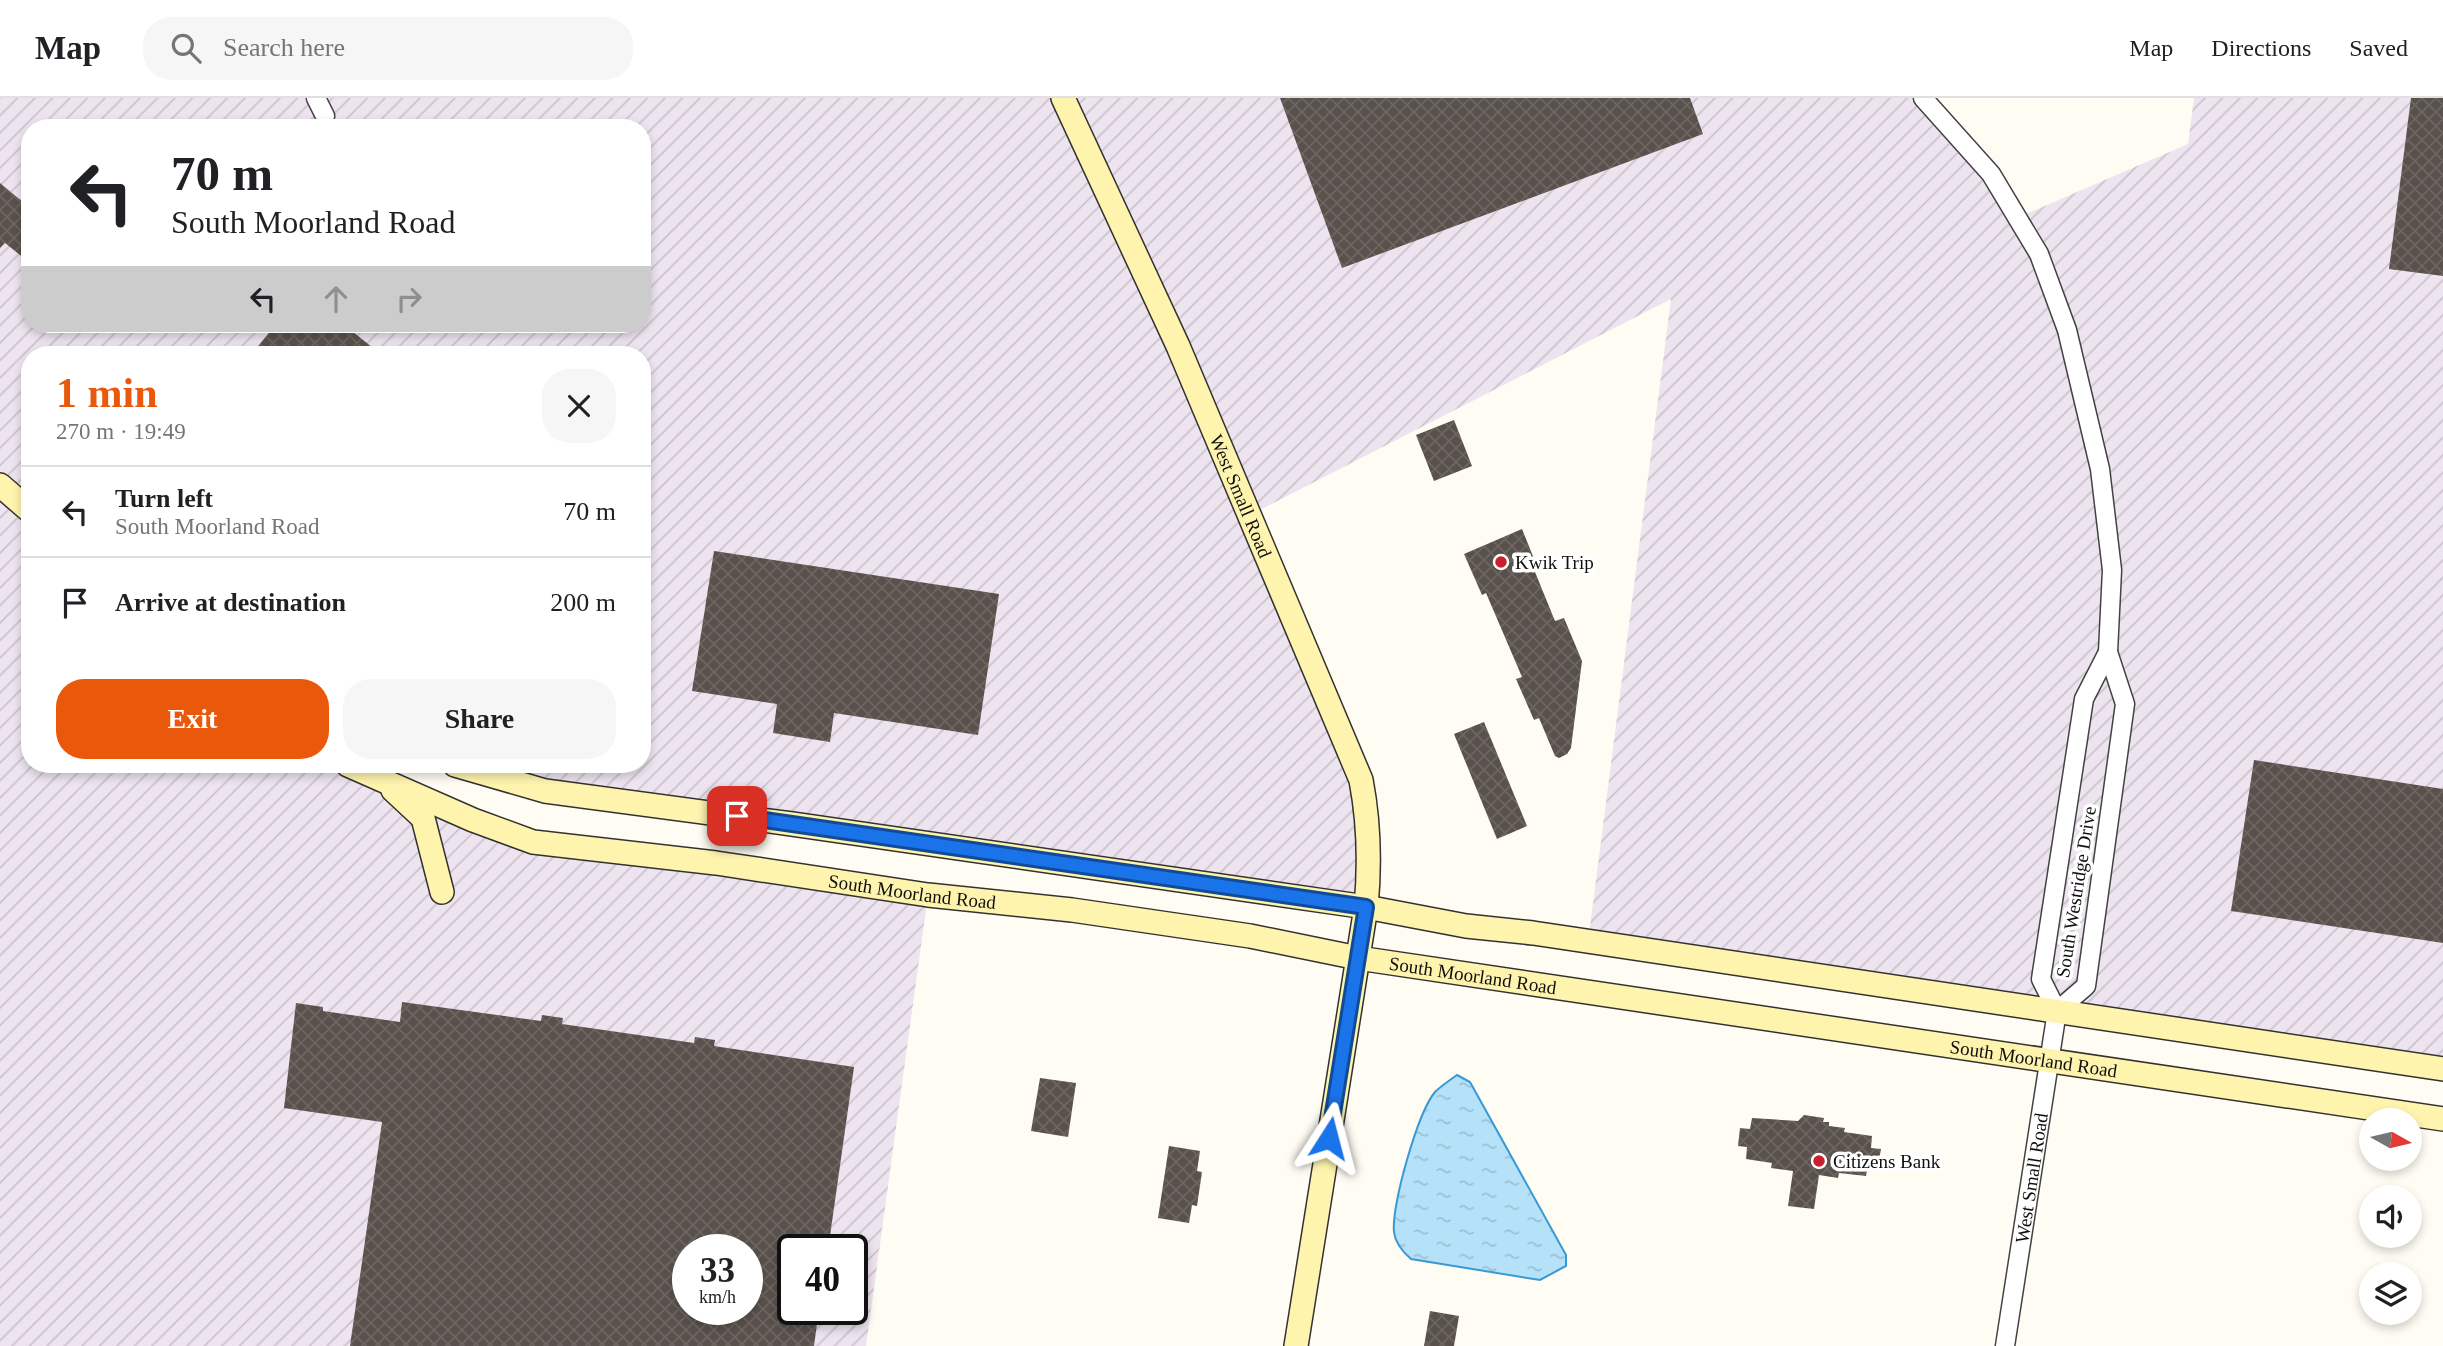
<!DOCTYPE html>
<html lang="en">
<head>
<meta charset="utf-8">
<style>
	:root { --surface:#fff; --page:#f6f6f6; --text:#202124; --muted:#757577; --line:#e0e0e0; --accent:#ea580c }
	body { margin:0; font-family:"Times New Roman",serif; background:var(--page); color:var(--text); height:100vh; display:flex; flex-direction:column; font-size:26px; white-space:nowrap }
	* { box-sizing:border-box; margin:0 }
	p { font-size:23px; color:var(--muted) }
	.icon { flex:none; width:38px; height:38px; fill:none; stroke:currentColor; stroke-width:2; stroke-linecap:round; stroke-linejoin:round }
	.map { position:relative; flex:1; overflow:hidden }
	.drawer { position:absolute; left:21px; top:248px; width:630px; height:427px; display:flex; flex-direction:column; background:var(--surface); border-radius:28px; box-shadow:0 4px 10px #0003 }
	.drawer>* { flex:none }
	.top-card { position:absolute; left:21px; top:21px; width:630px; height:214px; border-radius:28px; box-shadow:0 4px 10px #0003; background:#fff; color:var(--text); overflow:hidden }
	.needle { width:46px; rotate:98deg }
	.controls { position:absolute; left:2359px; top:1010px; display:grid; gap:14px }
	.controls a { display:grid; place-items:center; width:63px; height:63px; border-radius:50%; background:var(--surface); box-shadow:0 4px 10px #0003; font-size:35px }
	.speed { position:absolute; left:672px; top:1136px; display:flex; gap:14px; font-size:35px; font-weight:700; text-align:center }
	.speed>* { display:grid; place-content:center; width:91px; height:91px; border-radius:50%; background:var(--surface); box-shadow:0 4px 10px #0003; line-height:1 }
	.speed small { font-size:18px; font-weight:400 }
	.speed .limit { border:4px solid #111; border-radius:10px; background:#fff; color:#111 }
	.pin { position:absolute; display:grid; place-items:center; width:60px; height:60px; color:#fff; margin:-30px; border-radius:14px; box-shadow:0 4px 10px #0006 }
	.me { position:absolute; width:77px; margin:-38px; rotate:9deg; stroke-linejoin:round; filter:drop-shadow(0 0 5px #0008) }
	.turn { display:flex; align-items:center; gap:24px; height:147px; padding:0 35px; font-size:32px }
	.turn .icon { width:91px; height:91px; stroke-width:2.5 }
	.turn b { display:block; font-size:49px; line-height:60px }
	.lanes { display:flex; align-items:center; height:66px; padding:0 35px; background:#0003; justify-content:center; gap:35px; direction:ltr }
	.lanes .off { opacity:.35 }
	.round { display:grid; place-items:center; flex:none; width:74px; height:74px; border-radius:28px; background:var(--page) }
	.head { display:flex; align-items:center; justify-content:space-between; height:119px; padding:0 35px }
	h1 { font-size:42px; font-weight:800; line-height:52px; color:var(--accent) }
	.primary-button { display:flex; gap:14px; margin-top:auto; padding:14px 35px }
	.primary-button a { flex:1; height:80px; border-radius:28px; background:var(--accent); color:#fff; font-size:28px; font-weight:800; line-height:80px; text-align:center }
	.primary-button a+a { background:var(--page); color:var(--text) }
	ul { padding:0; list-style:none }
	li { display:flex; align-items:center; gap:21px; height:91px; padding:0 35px; border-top:2px solid var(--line) }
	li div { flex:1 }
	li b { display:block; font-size:26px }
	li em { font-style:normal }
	header { display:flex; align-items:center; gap:42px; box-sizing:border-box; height:98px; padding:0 35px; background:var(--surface); border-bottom:2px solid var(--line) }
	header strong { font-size:33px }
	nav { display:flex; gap:38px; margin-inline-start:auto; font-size:24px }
	.search { width:490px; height:63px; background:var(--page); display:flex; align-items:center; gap:18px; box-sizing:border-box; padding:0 24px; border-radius:28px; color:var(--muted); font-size:26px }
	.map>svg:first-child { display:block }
</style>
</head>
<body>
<header>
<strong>Map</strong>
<div class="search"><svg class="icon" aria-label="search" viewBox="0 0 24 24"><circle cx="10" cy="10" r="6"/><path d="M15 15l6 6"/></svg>Search here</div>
<nav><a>Map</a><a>Directions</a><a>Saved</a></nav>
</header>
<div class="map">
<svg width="2443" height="1248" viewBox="0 0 2443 1248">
	<defs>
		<pattern id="industrial-furrows" width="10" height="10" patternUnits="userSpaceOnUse" patternTransform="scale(1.75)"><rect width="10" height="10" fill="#ede4ef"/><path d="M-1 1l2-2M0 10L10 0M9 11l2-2" fill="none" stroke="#cac3cc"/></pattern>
		<pattern id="water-ripples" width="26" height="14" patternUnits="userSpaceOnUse" patternTransform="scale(1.75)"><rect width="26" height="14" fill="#b5e1f9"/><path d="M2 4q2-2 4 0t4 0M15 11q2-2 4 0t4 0" fill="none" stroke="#9bc0d4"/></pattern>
		<pattern id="building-cross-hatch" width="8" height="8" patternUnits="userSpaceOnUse" patternTransform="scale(1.75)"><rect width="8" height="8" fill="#59514c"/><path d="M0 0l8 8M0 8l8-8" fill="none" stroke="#6c6561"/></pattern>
	</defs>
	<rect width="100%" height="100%" fill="#fffcf3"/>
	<!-- industrial -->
	<path fill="url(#industrial-furrows)" fill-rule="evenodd" d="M0 0H1923L2019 119 2188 46 2194 0H2443V971L1588 844 1671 201 1250 417 1357 668 1366 809 941 749 455 667H642V257H30V667H348L533 744 928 797 866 1248H0ZM30 30H642V226H30ZM688 1152H747V1211H688ZM793 1152H852V1211H793Z"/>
	<!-- water -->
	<path fill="url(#water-ripples)" stroke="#3899d4" stroke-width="2" d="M1457 977 1470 984 1566 1157V1168L1540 1182 1411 1161C1403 1154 1395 1145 1394 1134 1391 1108 1418 1014 1435 994 1441 988 1450 982 1457 977Z"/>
	<!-- building -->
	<g fill="url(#building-cross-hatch)" fill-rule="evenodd">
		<path d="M1280 0H1690L1703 36 1342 170Z"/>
		<path d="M2411 0H2443V178L2389 171Z"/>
		<path d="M0 85 30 110V165L5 145 0 150Z"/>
		<path d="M276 226H343L382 257H251Z"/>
		<path d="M1454 322 1472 368 1434 383 1416 337Z"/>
		<path d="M1522 431 1539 473 1535 474 1555 523 1564 520 1582 563 1571 650 1567 656 1559 660 1555 658 1539 620 1534 622 1516 581 1522 579 1486 495 1482 497 1464 456Z"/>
		<path d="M714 453 999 496 978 637 834 615 830 644 773 635 777 606 692 593Z"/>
		<path d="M1484 624 1527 728 1497 741 1454 636Z"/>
		<path d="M2254 662 2443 691V845L2231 813Z"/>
		<path d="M402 904 541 923 542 917 563 920 562 926 694 945 695 939 715 942 714 948 854 969 828 1152H793V1211H819L814 1248H350L382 1024 284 1010 296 905 323 909V913L400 924ZM688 1152H747V1211H688Z"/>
		<path d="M1040 980 1076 985 1068 1039 1031 1033Z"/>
		<path d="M1804 1017 1824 1020 1823 1024H1829V1028L1845 1030 1844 1034 1872 1038 1871 1050 1881 1051 1878 1068 1868 1067 1866 1078 1839 1075 1838 1080 1819 1077 1814 1111 1788 1108 1793 1073 1771 1070 1772 1065 1746 1061 1747 1049 1738 1048 1740 1030 1750 1031 1752 1020 1798 1023Z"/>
		<path d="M1169 1048 1200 1053 1197 1073 1202 1074 1197 1108 1192 1107 1189 1125 1158 1120Z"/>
		<path d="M1430 1213 1459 1218 1454 1248H1424Z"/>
	</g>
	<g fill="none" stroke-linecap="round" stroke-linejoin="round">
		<defs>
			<g id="street">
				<path d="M316 0 325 18"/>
				<path d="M1923 0 1991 76 2039 156 2067 232 2100 371 2112 472 2108 554 2125 606 2086 888 2057 913"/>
				<path d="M2057 913 2041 881 2084 601 2108 554"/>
				<path id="s1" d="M2005 1248 2057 913"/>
			</g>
			<g id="secondary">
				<path id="s2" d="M1063 0 1178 248 1361 682C1369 724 1370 767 1366 809L1296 1248"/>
				<path d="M0 387 30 413"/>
				<path id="s3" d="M348 667 473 722 533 744 716 765 928 797 1072 812 1250 838 1358 860 2443 1021"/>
				<path d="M455 667 545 693 792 726 1366 809 1466 828 1533 835 2443 971"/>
				<path d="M393 692 423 720 442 794"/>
			</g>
		</defs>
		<!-- street casing -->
		<use href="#street" stroke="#434343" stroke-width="21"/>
		<!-- secondary casing -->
		<use href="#secondary" stroke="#323232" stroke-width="26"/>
		<!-- street -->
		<use href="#street" stroke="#fff" stroke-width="18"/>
		<!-- secondary -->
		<use href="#secondary" stroke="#fff4ae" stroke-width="23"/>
	</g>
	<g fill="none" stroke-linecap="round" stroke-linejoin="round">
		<defs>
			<path id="route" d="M737 718 1366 809 1329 1040"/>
		</defs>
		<!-- route casing -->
		<use href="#route" stroke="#114b97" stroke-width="18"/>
		<!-- route -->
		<use href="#route" stroke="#1a73e8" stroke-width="12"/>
	</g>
	<!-- markers -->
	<g fill="#c8202c" stroke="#fff" stroke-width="2.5">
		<circle cx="1501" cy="464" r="7"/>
		<circle cx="1819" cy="1063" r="7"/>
	</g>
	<g text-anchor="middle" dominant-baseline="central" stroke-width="7" stroke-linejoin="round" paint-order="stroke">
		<!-- street labels -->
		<g font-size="19" fill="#101010" stroke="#fff">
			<text stroke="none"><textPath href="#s2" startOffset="436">West Small Road</textPath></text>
			<text stroke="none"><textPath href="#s3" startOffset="583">South Moorland Road</textPath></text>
			<text transform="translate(2076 794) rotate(-81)">South Westridge Drive</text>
			<text stroke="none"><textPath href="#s3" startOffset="1150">South Moorland Road</textPath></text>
			<text stroke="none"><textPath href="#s3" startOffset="1717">South Moorland Road</textPath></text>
			<text stroke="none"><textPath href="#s1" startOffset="170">West Small Road</textPath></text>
		</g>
		<!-- poi labels -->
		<g font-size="19" fill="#101010" stroke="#fff" text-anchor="start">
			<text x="1515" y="464">Kwik Trip</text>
			<text x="1833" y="1063">Citizens Bank</text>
		</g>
	</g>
</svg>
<div class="controls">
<a><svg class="needle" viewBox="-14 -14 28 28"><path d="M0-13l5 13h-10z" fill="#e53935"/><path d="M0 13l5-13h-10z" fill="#757577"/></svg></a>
<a><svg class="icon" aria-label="sound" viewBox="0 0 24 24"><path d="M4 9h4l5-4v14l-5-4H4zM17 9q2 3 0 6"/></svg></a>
<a><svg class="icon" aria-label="layers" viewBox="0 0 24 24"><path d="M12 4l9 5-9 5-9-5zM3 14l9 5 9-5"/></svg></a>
</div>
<div class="speed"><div>33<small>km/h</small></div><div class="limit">40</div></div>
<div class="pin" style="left:737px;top:718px;background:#d93025"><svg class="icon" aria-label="arrive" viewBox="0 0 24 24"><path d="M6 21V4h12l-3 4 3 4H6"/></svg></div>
<svg class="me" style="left:1329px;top:1040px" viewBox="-20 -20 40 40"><path d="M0-17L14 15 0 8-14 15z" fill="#1a73e8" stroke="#fff" stroke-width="4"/></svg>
<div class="top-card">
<div class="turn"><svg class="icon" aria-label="left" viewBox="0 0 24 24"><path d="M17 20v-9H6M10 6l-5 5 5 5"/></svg><div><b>70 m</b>South Moorland Road</div></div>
<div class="lanes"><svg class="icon" aria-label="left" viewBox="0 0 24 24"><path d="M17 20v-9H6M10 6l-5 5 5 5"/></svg><svg class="icon off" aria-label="ahead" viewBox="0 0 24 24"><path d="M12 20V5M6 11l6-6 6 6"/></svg><svg class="icon off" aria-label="right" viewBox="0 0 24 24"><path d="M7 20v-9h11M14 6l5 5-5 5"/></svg></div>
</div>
<section class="drawer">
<div class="head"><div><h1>1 min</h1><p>270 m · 19:49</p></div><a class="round"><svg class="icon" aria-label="close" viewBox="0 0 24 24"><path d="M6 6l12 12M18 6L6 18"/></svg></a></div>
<ul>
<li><svg class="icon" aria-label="left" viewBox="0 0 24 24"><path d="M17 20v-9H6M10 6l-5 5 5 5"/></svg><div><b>Turn left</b><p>South Moorland Road</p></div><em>70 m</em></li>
<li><svg class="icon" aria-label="arrive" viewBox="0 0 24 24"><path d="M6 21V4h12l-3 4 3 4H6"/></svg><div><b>Arrive at destination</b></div><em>200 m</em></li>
</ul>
<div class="primary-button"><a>Exit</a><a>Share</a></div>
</section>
</div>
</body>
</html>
